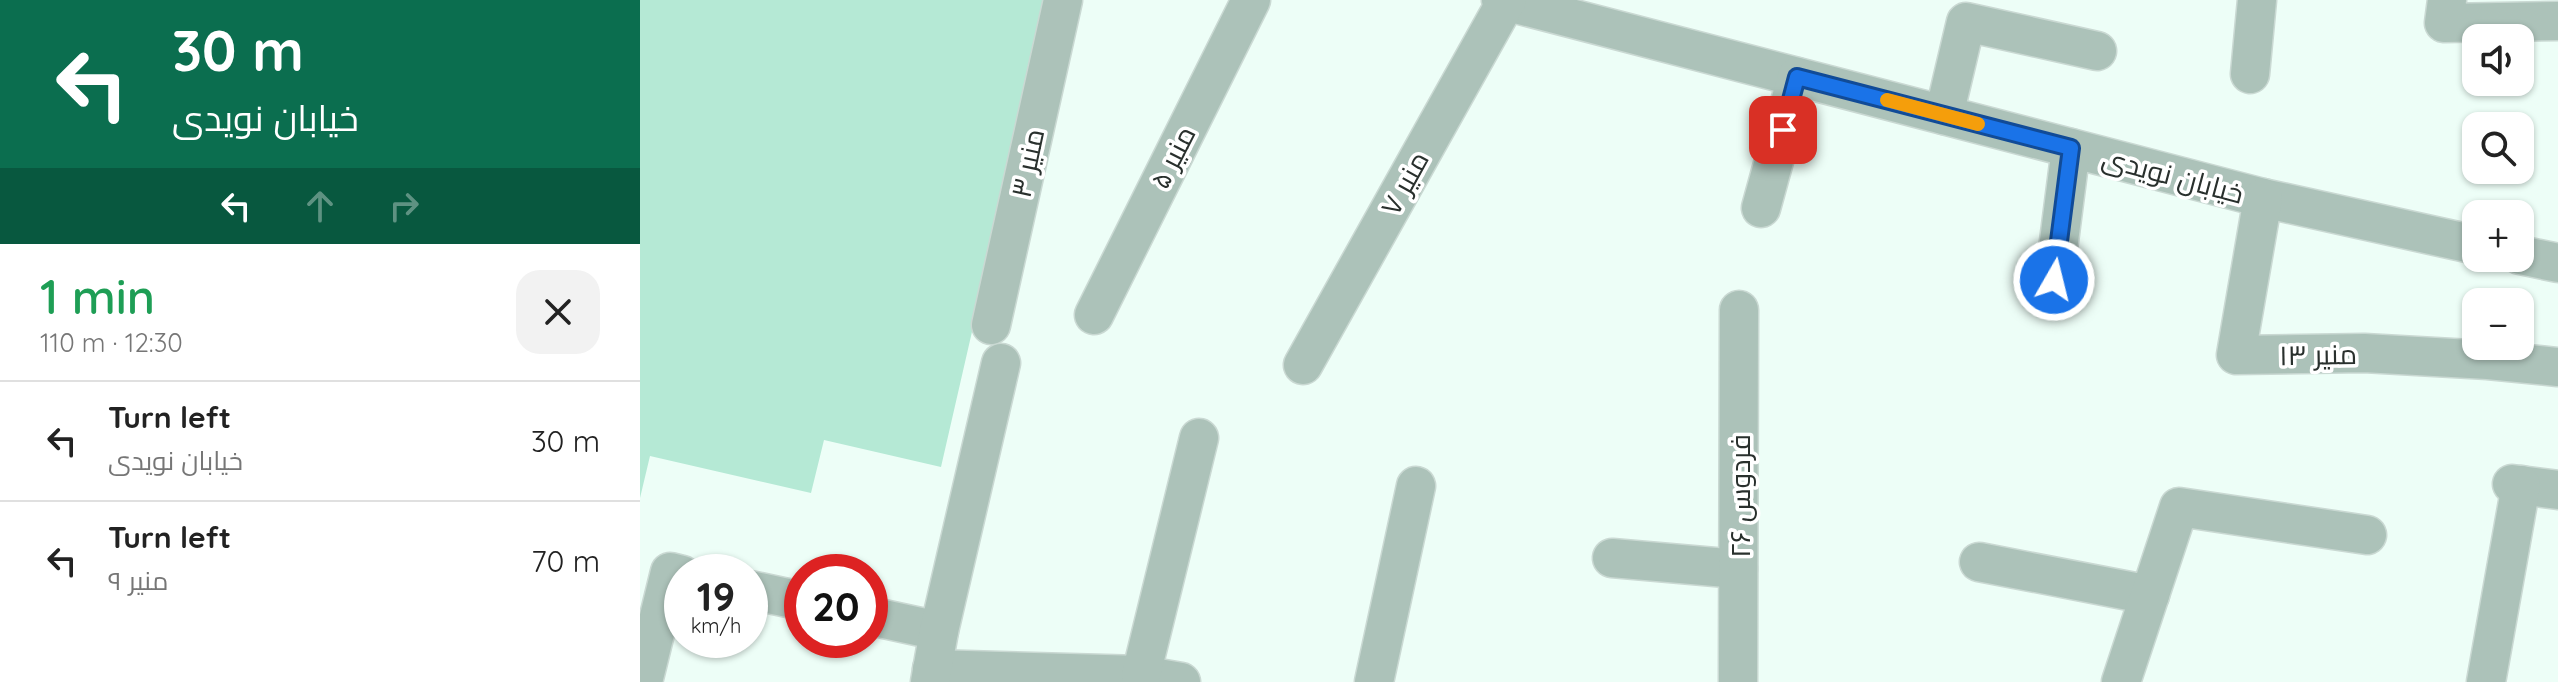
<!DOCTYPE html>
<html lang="en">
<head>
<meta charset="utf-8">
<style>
	:root { --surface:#fff; --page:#f2f2f2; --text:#222; --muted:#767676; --line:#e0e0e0 }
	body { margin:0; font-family:Quicksand,Cairo,sans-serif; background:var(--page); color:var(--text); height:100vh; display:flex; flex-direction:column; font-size:30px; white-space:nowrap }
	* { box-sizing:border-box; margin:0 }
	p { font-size:26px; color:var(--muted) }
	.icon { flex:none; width:44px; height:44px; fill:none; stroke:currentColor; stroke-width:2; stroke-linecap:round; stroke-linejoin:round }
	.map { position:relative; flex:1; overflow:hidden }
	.side { display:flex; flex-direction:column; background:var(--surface); width:640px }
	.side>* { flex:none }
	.guide { background:#0b6e4f; color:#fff; overflow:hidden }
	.tools { position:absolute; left:1822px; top:24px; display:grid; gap:16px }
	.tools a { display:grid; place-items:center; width:72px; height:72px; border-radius:16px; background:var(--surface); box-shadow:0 2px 6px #0004; font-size:40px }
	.speed { position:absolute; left:24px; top:554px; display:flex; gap:16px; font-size:40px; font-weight:700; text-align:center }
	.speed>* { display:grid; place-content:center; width:104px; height:104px; border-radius:50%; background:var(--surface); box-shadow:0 2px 6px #0004; line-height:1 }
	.speed small { font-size:20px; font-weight:400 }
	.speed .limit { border:12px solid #d22; background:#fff; color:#111 }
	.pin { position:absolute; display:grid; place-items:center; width:68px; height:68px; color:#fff; margin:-34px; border-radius:16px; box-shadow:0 4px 12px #0006 }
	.me { position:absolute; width:88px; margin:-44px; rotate:8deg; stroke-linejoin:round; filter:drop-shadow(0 0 6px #0008) }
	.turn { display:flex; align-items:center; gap:28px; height:168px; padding:0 40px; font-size:36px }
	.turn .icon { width:104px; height:104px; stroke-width:2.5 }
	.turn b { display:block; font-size:56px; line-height:68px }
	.lanes { display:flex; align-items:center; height:76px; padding:0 40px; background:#0003; justify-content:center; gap:40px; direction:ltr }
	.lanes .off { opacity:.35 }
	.round { display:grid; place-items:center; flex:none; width:84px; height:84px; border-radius:24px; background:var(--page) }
	.head { display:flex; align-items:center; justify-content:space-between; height:136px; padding:0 40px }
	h1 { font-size:48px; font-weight:600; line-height:60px; color:#1e9e55 }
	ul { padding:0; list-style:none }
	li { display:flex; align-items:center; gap:24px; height:120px; padding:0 40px; border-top:2px solid var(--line) }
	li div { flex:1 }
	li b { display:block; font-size:30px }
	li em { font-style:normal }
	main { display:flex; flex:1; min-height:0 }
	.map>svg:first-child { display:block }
</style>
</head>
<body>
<main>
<section class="side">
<div class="guide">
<div class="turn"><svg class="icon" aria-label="left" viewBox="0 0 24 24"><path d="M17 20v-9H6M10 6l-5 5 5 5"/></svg><div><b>30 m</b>خیابان نویدی</div></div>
<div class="lanes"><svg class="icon" aria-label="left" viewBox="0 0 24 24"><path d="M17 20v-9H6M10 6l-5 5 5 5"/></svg><svg class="icon off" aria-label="ahead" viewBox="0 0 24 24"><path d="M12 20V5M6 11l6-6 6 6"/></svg><svg class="icon off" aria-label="right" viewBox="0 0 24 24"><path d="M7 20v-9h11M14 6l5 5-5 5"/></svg></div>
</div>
<div class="head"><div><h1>1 min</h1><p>110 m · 12:30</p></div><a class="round"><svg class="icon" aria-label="close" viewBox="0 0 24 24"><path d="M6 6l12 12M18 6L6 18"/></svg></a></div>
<ul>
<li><svg class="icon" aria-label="left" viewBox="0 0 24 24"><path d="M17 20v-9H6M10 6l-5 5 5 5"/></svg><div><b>Turn left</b><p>خیابان نویدی</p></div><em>30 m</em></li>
<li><svg class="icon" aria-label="left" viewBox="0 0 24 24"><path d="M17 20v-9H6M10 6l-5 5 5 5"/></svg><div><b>Turn left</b><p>منیر ۹</p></div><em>70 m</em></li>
</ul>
</section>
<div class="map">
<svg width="1918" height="682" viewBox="0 0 1918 682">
	<rect width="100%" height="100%" fill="#edfef7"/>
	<!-- green -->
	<path fill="#b5e9d5" d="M0 0H408L301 467 184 440 171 493 10 456 0 498Z"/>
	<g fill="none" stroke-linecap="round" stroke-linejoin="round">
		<defs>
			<g id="minor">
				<path d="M861 0 1623 198 1836 245"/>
				<path d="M1807 0 1804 23 1918 21"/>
				<path d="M1610 74 1617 0"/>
				<path d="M1304 115 1326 22 1457 51"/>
				<path d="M1623 198 1596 355 1724 353 1848 360 1918 367"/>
				<path d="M1121 208 1157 77"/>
				<path d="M1880 255 1918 263"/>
				<path d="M1414 280 1431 148"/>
				<path d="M454 315 611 0"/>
				<path d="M351 325 423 0"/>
				<path d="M663 365 867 0"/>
				<path d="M1872 484 1918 490"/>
				<path d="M972 558 1098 569"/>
				<path d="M1339 562 1510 595"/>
				<path d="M110 590 162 601"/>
				<path d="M230 616 299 631"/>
				<path d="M292 669 501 675 541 682"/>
				<path d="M501 675 559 438"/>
				<path d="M3 682 30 572 42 575"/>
				<path d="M290 682 299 631 361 363"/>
				<path d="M734 682 776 486"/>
				<path d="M1098 682 1099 310"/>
				<path d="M1481 682 1539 507 1727 535"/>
				<path d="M1846 682 1881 485"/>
			</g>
		</defs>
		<!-- minor casing -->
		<use href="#minor" stroke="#cad9d3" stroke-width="41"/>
		<!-- minor -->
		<use href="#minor" stroke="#acc2b9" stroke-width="38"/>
	</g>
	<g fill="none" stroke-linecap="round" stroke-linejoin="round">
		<defs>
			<path id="route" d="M1143 130 1157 77 1431 148 1414 280"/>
		</defs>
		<!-- route casing -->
		<use href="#route" stroke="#114b97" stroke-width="20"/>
		<!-- route -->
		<use href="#route" stroke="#1a73e8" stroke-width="14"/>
		<!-- slow -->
		<path stroke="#f59e0b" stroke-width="14" d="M1247 100 1338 124"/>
	</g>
	<g text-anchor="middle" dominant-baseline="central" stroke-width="7" stroke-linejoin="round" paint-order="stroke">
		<!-- street labels -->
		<g font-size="28" fill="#29302d" stroke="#fff">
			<text transform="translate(532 157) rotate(-63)">منیر ۵</text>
			<text transform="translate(387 163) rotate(-78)">منیر ۳</text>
			<text transform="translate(1533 175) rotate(15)">خیابان نویدی</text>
			<text transform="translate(764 183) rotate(-61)">منیر ۷</text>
			<text transform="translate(1678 354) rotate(-1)">منیر ۱۳</text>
			<text transform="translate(1099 496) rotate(-90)">فردوس ۲۶</text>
		</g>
	</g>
</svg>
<div class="tools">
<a><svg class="icon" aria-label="sound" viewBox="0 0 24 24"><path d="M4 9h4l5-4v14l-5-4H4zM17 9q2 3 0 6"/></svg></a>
<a><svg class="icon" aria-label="search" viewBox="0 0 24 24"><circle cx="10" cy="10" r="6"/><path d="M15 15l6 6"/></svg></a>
<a>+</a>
<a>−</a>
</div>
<div class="speed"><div>19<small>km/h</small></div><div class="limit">20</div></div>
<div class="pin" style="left:1143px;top:130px;background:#d93025"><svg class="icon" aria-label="arrive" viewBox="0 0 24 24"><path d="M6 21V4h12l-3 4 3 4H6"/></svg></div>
<svg class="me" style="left:1414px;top:280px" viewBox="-20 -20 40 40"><circle r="17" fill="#1a73e8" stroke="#fff" stroke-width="3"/><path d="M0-11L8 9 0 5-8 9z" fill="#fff"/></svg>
</div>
</main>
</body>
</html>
